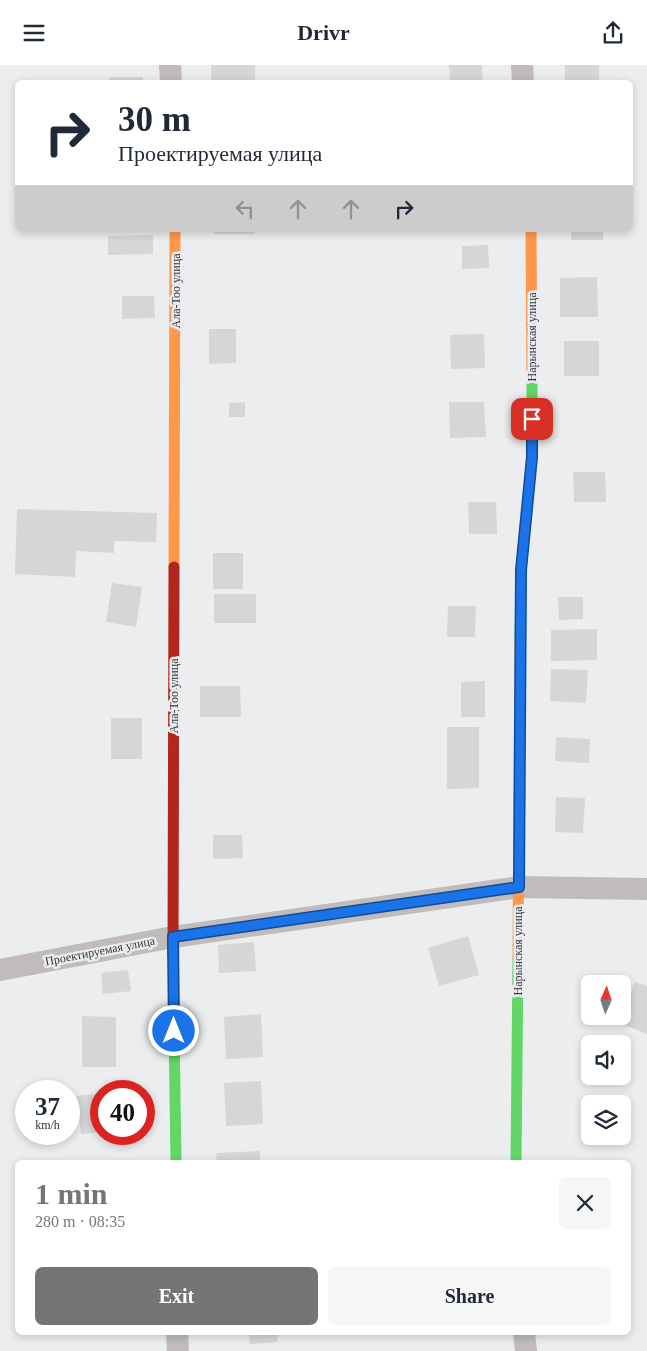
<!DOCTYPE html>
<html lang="en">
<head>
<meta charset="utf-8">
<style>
	:root { --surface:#fff; --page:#f6f6f7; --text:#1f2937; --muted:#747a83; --accent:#747577 }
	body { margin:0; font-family:Georgia,serif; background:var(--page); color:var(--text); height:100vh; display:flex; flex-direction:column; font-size:19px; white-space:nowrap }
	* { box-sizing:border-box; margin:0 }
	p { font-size:16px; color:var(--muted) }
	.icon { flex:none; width:28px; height:28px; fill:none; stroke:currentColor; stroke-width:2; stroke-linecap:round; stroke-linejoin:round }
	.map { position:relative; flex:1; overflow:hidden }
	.details { position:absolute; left:15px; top:1095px; width:616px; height:175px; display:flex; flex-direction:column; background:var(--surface); border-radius:8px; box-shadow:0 2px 8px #0003 }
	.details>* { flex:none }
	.top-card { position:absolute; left:15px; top:15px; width:618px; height:152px; border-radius:8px; box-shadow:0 2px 8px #0003; background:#fff; color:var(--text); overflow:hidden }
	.needle { width:32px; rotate:3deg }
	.controls { position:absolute; left:581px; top:910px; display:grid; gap:10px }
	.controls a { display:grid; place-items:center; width:50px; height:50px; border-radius:8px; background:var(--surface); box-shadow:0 2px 8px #0003; font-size:25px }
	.speed { position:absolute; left:15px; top:1015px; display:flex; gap:10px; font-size:25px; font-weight:700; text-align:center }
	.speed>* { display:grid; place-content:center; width:65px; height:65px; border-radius:50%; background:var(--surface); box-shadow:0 2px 8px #0003; line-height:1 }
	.speed small { font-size:12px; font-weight:400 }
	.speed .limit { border:8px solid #d22; background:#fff; color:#111 }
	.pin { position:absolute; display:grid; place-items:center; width:42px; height:42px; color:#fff; margin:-21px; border-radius:10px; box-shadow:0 2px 8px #0006 }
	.me { position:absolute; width:55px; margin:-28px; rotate:0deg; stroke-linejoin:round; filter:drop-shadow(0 0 4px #0008) }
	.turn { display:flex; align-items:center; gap:18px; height:105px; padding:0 20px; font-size:22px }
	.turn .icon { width:65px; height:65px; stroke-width:2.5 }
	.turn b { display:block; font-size:35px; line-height:42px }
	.lanes { display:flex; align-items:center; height:48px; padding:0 20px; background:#0003; justify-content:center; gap:25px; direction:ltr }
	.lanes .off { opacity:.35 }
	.round { display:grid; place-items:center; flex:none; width:52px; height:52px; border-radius:8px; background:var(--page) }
	.summary { display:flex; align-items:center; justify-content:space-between; height:85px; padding:0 20px }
	h1 { font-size:30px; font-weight:800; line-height:38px; color:var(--accent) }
	.button { display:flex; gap:10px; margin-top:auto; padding:10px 20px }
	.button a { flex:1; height:58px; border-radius:8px; background:var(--accent); color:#fff; font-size:20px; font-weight:800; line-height:58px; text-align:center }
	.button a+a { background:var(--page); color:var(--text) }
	header { display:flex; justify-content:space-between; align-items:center; height:65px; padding:0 20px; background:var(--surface); font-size:22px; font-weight:800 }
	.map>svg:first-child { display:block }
</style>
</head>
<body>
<header><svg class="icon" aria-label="menu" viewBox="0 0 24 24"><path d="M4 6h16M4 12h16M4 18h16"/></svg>Drivr<svg class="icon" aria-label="share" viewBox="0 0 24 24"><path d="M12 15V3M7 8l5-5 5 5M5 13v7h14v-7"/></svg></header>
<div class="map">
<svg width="647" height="1286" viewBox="0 0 647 1286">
	<rect width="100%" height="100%" fill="#ebedef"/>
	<!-- building -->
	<g fill="#d5d6d8">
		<rect x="211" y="0" width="44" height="18"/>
		<path d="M449 0H482L483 18H450Z"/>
		<rect x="565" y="0" width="34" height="18"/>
		<rect x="109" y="12" width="34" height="6"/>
		<rect x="214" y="165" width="41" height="4"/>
		<rect x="571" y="165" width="32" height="10"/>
		<path d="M153 170V189L108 190V171Z"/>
		<path d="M488 180 489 203 462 204V181Z"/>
		<path d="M597 212 598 252H560V213Z"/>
		<path d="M122 231H154L155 253 122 254Z"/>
		<path d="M209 264H236V298L209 299Z"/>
		<path d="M484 269 485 303 451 304 450 270Z"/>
		<rect x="564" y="276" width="35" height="35"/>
		<path d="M245 337V352H229V338Z"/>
		<path d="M449 337H484L486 372 450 373Z"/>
		<path d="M573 407H605L606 437H574Z"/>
		<path d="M468 437H496L497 469H469Z"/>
		<path d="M17 444 157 448 156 477 114 476V488L76 486 75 512 15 509Z"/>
		<rect x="213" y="488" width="30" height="36"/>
		<path d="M112 518 142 522 136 562 106 557Z"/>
		<rect x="214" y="529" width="42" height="29"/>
		<path d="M558 532H583V554L559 555Z"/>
		<path d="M448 541H476L475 572H447Z"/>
		<path d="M597 564V595L551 596V565Z"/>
		<path d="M551 604 588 605 586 638 550 636Z"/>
		<path d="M485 616V652H461V617Z"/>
		<path d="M200 621H240L241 652H200Z"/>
		<rect x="111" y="653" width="31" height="41"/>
		<path d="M447 662H479V723L447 724Z"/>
		<path d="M556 672 590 674 589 698 555 696Z"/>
		<path d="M556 732 585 733 583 768 555 767Z"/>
		<path d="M213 770H242L243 793 213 794Z"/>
		<path d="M468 871 479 910 439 921 428 883Z"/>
		<path d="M254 877 256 906 219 908 218 880Z"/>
		<path d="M128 905 131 926 103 929 101 908Z"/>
		<path d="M635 917 647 921V969L619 958Z"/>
		<path d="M261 949 263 992 226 994 224 952Z"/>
		<path d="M82 951 116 952V1002H82Z"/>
		<path d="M261 1016 263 1059 226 1061 224 1018Z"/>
		<path d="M101 1028V1067L81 1069 77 1031Z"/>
		<path d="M260 1086V1098H217L216 1088Z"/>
		<path d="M249 1268H277L278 1277 250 1279Z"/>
	</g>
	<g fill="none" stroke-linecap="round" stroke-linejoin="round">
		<!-- street -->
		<g stroke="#c1bbbb" stroke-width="22">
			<path d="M170 0 171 18"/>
			<path d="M522 0 523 18"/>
			<path d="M0 905 173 872 519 822 647 824"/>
			<path d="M177 1268 178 1286"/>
			<path d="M524 1268 526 1286"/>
		</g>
		<!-- fast -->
		<g stroke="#63d668" stroke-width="11">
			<path d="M520 574 521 505 532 392V312"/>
			<path d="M173 890 176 1098"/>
			<path d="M516 1098 518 893"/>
		</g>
		<!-- slow -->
		<g stroke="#ff974d" stroke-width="11">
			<path d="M531 165 532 312"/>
			<path d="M174 502 175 165"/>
			<path d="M518 893 520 574"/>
		</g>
		<!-- jam -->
		<path stroke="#b3261e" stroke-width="11" d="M173 890 174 502"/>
	</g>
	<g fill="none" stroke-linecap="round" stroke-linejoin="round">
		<defs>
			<path id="route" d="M174 966 173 872 519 822 521 505 532 392V354"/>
		</defs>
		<!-- route casing -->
		<use href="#route" stroke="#114b97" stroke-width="12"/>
		<!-- route -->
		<use href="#route" stroke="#1a73e8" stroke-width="9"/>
	</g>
	<g text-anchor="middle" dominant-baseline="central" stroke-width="5" stroke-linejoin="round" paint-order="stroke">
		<!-- street labels -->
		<g font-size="12" fill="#343436" stroke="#eaecf0">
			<text transform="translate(176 226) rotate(-90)">Ала-Тоо улица</text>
			<text transform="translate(532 272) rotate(-90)">Нарынская улица</text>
			<text transform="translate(174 631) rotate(-90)">Ала-Тоо улица</text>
			<text transform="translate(100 886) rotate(-11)">Проектируемая улица</text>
			<text transform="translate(518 886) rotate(-90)">Нарынская улица</text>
		</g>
	</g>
</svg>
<div class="controls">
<a><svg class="needle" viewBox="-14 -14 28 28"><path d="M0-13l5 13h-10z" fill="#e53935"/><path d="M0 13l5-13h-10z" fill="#747a83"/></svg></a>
<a><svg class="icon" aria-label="sound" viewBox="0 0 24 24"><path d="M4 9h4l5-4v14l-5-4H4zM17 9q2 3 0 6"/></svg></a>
<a><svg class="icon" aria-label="layers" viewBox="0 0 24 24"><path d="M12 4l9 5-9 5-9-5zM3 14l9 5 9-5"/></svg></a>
</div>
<div class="speed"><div>37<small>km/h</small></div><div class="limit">40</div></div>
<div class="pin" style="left:532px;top:354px;background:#d93025"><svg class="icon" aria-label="arrive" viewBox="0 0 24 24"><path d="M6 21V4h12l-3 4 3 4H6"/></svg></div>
<svg class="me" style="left:174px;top:966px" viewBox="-20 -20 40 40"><circle r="17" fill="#1a73e8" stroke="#fff" stroke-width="3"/><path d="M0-11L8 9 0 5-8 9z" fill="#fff"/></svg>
<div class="top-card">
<div class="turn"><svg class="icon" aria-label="right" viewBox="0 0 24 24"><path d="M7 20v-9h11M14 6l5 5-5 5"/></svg><div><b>30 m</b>Проектируемая улица</div></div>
<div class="lanes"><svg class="icon off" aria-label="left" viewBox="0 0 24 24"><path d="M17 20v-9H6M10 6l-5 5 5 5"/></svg><svg class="icon off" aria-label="ahead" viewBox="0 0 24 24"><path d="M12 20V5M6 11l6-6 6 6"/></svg><svg class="icon off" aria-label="ahead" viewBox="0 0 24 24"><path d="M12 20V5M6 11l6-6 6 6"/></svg><svg class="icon" aria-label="right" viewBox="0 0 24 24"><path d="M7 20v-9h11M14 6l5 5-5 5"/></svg></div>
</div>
<section class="details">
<div class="summary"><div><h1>1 min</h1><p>280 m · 08:35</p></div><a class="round"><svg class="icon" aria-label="close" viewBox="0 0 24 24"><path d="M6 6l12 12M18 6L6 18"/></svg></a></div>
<div class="button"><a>Exit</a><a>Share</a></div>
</section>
</div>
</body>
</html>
